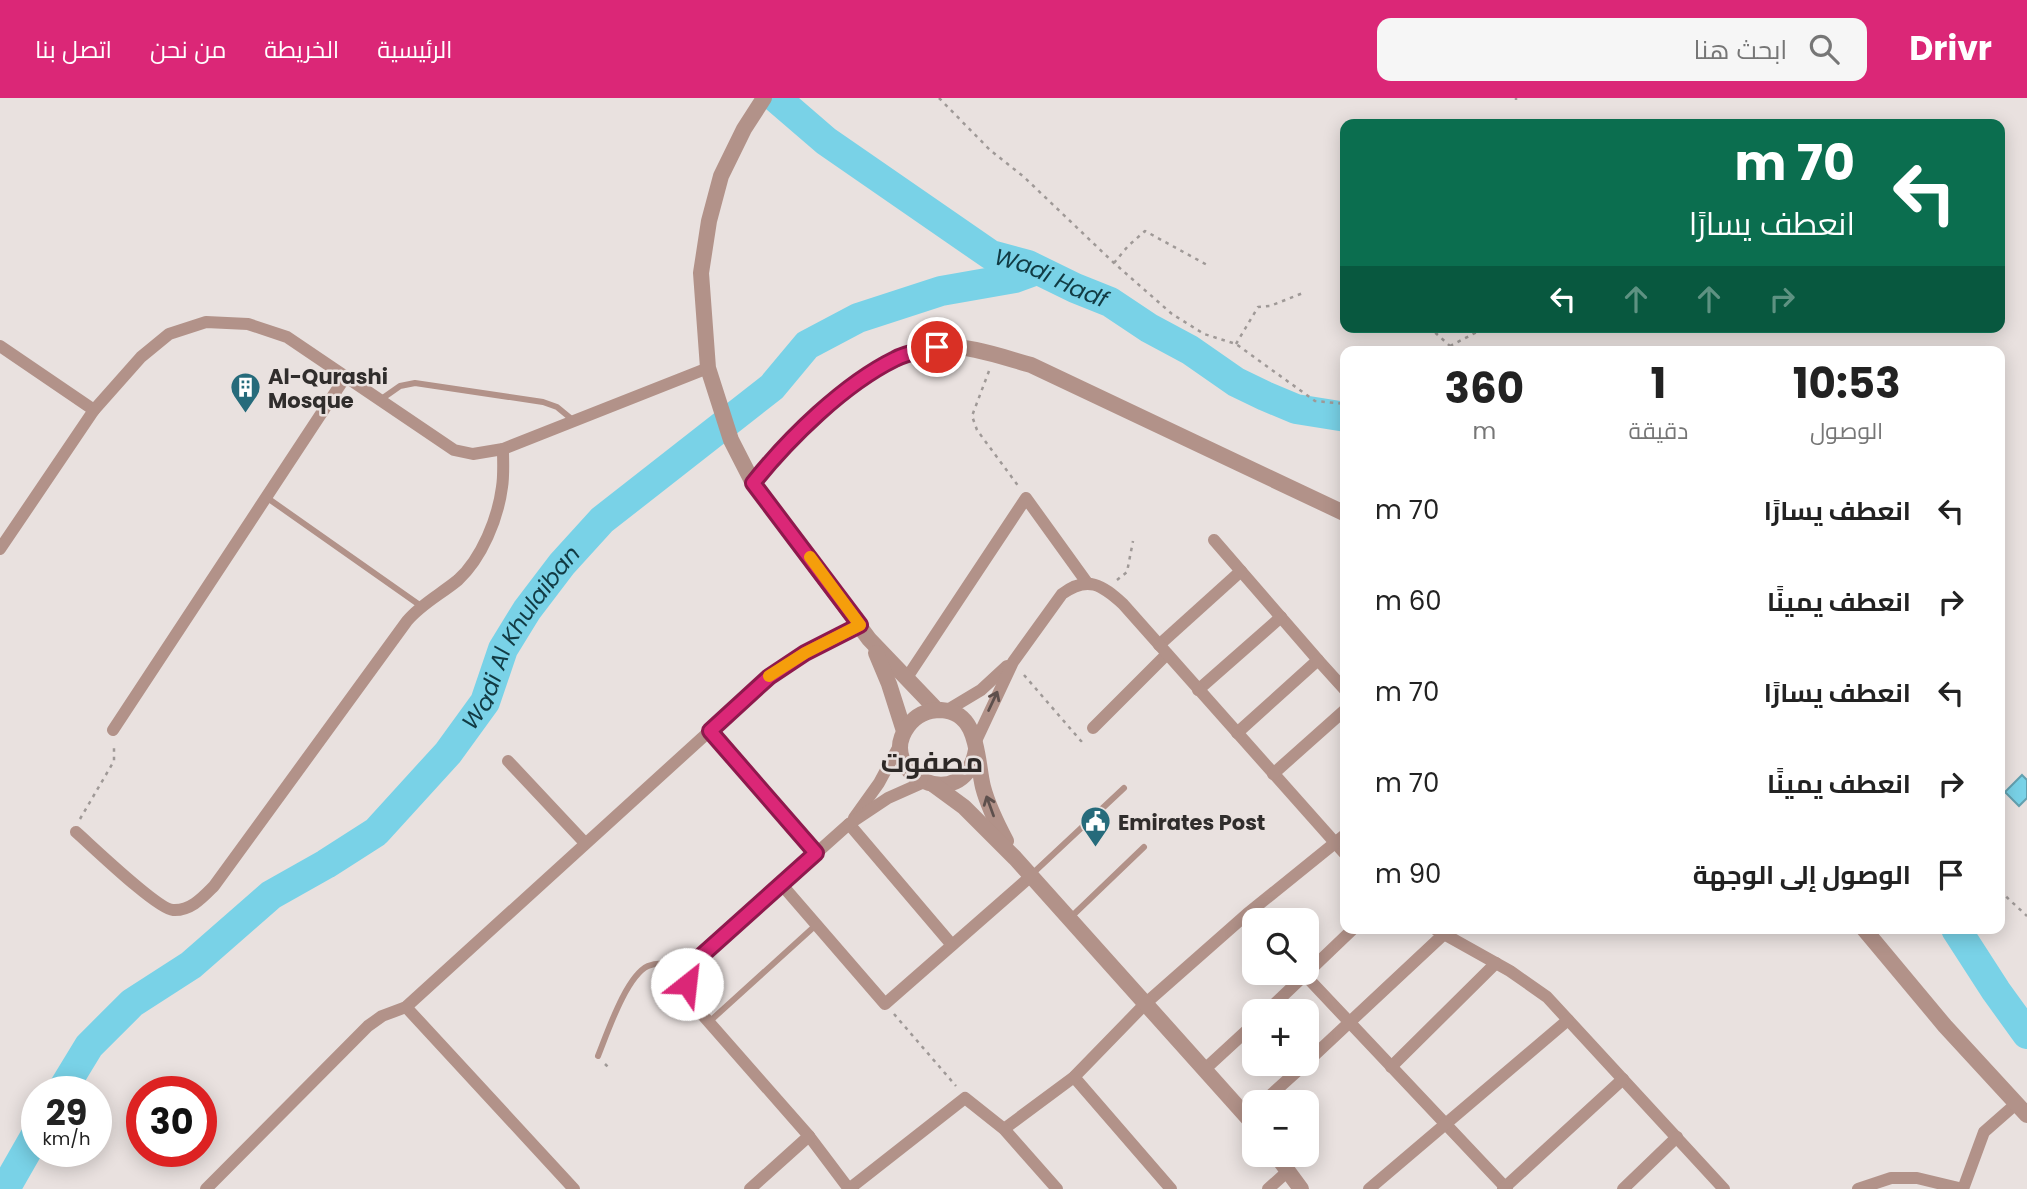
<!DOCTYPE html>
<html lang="ar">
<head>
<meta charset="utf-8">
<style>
	:root { --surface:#fff; --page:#f6f6f6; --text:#222; --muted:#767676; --accent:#db2777 }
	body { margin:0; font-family:Poppins,Cairo,sans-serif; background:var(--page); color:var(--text); direction:rtl; height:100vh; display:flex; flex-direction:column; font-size:26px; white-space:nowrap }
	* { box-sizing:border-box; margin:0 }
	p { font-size:23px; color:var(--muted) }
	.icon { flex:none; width:38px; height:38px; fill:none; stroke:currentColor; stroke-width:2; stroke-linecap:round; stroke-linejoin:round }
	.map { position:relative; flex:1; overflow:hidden; direction:ltr }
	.sheet { position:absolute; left:1340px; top:248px; width:665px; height:588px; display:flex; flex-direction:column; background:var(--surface); border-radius:14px; box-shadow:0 4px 18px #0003; direction:rtl }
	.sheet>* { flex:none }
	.hud { position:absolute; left:1340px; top:21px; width:665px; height:214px; border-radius:14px; box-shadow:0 4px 18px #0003; direction:rtl; background:#0b6e4f; color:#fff; overflow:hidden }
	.tools { position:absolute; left:1242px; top:810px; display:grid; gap:14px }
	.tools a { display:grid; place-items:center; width:77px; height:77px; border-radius:14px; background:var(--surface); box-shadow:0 4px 18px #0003; font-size:35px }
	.speed { position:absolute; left:21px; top:978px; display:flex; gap:14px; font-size:35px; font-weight:700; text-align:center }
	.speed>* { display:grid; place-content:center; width:91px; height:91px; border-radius:50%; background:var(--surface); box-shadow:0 4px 18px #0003; line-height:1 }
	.speed small { font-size:18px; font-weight:400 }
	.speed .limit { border:10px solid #d22; background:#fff; color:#111 }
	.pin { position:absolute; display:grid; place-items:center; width:60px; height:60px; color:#fff; margin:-30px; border:4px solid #fff; border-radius:50%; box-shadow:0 2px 7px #0007 }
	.me { position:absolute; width:77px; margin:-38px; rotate:29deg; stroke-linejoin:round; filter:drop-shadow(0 0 5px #0008) }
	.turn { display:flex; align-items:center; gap:24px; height:147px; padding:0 35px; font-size:32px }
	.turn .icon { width:91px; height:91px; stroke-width:2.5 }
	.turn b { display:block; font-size:49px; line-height:60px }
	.lanes { display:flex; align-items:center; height:66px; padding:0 35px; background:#0003; justify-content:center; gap:35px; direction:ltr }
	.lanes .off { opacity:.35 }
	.eta { display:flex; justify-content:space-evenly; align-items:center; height:119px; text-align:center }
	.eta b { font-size:42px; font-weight:700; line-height:49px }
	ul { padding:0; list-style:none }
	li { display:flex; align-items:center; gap:21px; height:91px; padding:0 35px }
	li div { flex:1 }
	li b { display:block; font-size:26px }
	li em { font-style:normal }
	header { display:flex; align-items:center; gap:42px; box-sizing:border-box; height:98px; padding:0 35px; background:var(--accent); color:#fff }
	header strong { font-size:33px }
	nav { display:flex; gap:38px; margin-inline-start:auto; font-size:24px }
	.search { width:490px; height:63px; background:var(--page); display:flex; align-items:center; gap:18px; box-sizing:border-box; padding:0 24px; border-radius:14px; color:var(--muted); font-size:26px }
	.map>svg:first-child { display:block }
</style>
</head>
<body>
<header>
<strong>Drivr</strong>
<div class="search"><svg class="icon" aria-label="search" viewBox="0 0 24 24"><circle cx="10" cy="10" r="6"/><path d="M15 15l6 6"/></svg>ابحث هنا</div>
<nav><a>الرئيسية</a><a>الخريطة</a><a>من نحن</a><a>اتصل بنا</a></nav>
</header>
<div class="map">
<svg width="2027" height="1091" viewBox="0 0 2027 1091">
	<rect width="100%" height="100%" fill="#e9e1df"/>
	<!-- water -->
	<path fill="#79d2e7" stroke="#63a0af" stroke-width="2" d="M2022 677 2027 682V700L2019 708 2005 694Z"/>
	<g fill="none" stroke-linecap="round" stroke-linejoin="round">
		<!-- river -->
		<g stroke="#79d2e7" stroke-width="30">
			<path id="s1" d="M776 0 826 43 991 157 1028 167 1075 190 1110 204 1149 230 1190 252 1236 284 1265 298 1296 311 1346 319"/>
			<path d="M1956 831 1996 893 2027 936"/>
			<path id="s2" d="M61 994 89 948 132 905 191 867 271 797 326 766 376 734 448 655 485 604 503 551 527 512 562 466 602 422 772 289 807 247 858 220 941 193 1015 180 1037 172"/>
			<path d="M5 1091 37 1035"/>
		</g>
		<!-- path -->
		<g stroke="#9f9997" stroke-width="2.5" stroke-dasharray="3.5 5" stroke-linecap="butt">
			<path d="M939 0 990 52 1024 79 1114 165 1172 216 1204 236 1236 246 1315 303 1346 306"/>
			<path d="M1516 2V0"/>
			<path d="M1114 165 1128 148 1145 133 1209 168"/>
			<path d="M1429 229 1450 248 1453 254"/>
			<path d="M1236 246 1258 209 1270 208 1303 195"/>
			<path d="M1450 248 1477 234 1481 229"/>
			<path d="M989 273 972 318 977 332 1019 389"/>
			<path d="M1117 482 1127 474 1133 443"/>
			<path d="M1024 577 1081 643 1084 640"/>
			<path d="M80 721 114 663V646"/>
			<path d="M2000 793 2027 818"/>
			<path d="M894 916 956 988"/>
			<path d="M605 966 610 971"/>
		</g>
		<!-- service -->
		<g stroke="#b29289" stroke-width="6">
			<path d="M380 302 400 288 415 285 543 304 557 309 574 323"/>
			<path d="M266 399 421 508"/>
			<path d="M1031 777 1124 690"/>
			<path d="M1070 820 1144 749"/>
			<path d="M709 924 816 827"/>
			<path d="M598 958C607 936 626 878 648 868 662 862 677 868 691 872"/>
		</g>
		<!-- minor -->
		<g stroke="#b29289" stroke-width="12">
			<path d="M0 248 94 312"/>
			<path d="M1214 442 1318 562 1237 635"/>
			<path d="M0 451 94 312 141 259 169 236 206 224 248 226 287 239 454 352 473 356 503 351 708 270"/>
			<path d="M1159 547 1241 473"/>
			<path d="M1318 562 1346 593"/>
			<path d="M906 581 1026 400 1088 486"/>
			<path d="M1198 592 1281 519"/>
			<path d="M946 613 981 592 1007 568"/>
			<path d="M1093 630 1167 556"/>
			<path d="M113 632 346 278"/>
			<path d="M710 633 816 755"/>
			<path d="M976 643 1013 564 1062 496C1088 477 1102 487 1123 506L1346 757"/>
			<path d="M508 663 585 745"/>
			<path d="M1273 676 1346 611"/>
			<path d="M854 720 879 685 900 646"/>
			<path d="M849 726 952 847"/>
			<path d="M76 734C92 748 157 811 173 812 191 813 203 799 214 788L407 523C421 506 441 496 458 482 482 460 498 420 502 389 504 377 503 363 503 351"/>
			<path d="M782 787 885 906 1031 778"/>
			<path d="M1435 831 1510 873 1547 899 1724 1091"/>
			<path d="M1303 875 1507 1091"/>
			<path d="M1307 875 1353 831"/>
			<path d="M406 909 574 1091"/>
			<path d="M1266 914 1307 875"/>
			<path d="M1307 964 1444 836"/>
			<path d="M1391 969 1496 865"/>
			<path d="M1205 971 1255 925"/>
			<path d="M1074 979 1171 1091"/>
			<path d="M1263 1004 1305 966"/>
			<path d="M1004 1031 1074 979 1146 905 1247 816 1346 736"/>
			<path d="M809 1038 849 1091"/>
			<path d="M206 1091 368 928 382 918 406 909 769 579 805 555 860 527"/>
			<path d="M750 1091 809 1038 693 906C686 884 686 878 700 859L849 726 888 700 924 684"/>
			<path d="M849 1091 965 1000 1004 1031 1057 1091"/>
			<path d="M1268 1091 1288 1073"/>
			<path d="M1369 1091 1568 922"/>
			<path d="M1503 1091 1623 981"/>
			<path d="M1623 1091 1677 1039"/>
			<path d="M1858 1091 1891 1080H1917L1963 1091"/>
			<path d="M1963 1091 1984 1034 2017 1005"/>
		</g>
		<!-- tertiary -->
		<g stroke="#b29289" stroke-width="16">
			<path d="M764 0 744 31 721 78 709 123 701 175 708 270 731 342 753 385 869 541 937 612"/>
			<path d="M753 385C793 335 871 256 936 249 967 246 1002 259 1031 267L1346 416"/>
			<path d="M876 555 889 586 904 633"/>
			<path d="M976 652C964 720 873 675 908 628 916 617 928 612 941 612 980 614 976 661 983 689 988 708 997 726 1006 743"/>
			<path d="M934 687 964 709 1015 760 1255 1028"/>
			<path d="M1864 831 1945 928 2027 1017"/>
			<path d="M1276 1057 1301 1091"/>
		</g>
	</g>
	<!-- one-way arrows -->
	<defs><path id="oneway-shaft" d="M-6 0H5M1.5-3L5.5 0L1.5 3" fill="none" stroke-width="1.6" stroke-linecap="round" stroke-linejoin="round" transform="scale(1.75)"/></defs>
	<g stroke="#5e504d">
		<use href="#oneway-shaft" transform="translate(993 603) rotate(-65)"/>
		<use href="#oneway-shaft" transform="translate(990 708) rotate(-110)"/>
	</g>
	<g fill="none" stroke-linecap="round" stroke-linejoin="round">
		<defs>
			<path id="route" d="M687 886 691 872 700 859 816 755 710 633 769 579 805 555 860 527 753 385C789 340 844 286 895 261 907 254 923 253 937 249"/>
		</defs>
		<!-- route casing -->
		<use href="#route" stroke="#8e194d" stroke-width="18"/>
		<!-- route -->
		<use href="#route" stroke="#db2777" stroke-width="12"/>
		<!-- slow -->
		<path stroke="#f59e0b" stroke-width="12" d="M769 578 805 555 860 527 810 459"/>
	</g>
	<!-- icons -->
	<defs>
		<symbol id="building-pin" viewBox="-11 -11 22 30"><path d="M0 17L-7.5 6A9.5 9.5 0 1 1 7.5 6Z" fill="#266b7b" stroke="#e9e1df"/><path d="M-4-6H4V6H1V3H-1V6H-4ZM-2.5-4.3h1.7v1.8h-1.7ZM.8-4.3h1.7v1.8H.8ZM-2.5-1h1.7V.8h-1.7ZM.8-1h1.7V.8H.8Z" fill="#fff"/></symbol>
		<symbol id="civic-pin" viewBox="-11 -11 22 30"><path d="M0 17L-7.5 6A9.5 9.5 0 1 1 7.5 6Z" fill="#266b7b" stroke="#e9e1df"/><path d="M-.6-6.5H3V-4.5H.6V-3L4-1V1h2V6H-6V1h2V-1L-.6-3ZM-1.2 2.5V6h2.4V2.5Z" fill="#fff"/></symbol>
	</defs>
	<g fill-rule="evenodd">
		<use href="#building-pin" x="228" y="272" width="35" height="47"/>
		<use href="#civic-pin" x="1078" y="706" width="35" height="47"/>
	</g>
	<g text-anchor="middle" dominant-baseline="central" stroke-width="5" stroke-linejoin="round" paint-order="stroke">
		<!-- poi labels -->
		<g font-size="21" font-weight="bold" fill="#302d2c" stroke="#e9e1df" text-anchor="start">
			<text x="268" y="278">Al-Qurashi<tspan x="268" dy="24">Mosque</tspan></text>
			<text x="1118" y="724">Emirates Post</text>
		</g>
		<!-- water labels -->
		<g font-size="23" font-style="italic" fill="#113b44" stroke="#e9e1df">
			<text stroke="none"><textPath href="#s1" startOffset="331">Wadi Hadf</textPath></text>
			<text stroke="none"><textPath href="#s2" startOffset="658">Wadi Al Khulaiban</textPath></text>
		</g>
		<!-- district labels -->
		<g font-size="28" font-weight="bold" fill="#2d2826" stroke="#e9e1df">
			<text x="932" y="664">مصفوت</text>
		</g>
	</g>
</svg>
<div class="tools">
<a><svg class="icon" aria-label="search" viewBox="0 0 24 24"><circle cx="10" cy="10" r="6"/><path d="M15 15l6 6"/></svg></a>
<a>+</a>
<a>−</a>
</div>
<div class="speed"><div>29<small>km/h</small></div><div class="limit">30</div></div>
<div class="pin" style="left:937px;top:249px;background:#d93025"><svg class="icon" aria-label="arrive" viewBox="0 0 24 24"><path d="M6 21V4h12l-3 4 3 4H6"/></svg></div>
<svg class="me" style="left:687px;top:886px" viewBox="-20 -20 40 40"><circle r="19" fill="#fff"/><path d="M0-13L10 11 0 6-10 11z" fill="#db2777"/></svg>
<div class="hud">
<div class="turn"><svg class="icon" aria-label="left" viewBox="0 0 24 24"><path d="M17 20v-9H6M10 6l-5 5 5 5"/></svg><div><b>70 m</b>انعطف يسارًا</div></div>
<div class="lanes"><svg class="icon" aria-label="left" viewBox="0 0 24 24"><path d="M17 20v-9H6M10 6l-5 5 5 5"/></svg><svg class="icon off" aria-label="ahead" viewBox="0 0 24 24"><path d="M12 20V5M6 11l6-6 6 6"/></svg><svg class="icon off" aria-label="ahead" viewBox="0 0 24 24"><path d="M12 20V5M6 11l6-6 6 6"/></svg><svg class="icon off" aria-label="right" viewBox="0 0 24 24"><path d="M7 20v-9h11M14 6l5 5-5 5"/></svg></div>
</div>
<section class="sheet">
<div class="eta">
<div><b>10:53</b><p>الوصول</p></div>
<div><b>1</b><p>دقيقة</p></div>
<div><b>360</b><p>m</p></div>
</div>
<ul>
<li><svg class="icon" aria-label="left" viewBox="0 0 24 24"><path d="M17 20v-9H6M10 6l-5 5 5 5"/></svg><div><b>انعطف يسارًا</b></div><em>70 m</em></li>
<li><svg class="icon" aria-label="right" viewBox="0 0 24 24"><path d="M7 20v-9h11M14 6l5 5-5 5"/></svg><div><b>انعطف يمينًا</b></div><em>60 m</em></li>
<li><svg class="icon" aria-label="left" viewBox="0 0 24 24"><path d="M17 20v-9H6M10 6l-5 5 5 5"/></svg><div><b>انعطف يسارًا</b></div><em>70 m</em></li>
<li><svg class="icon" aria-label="right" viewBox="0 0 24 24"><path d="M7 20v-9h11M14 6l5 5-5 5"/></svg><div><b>انعطف يمينًا</b></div><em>70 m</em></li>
<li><svg class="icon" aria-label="arrive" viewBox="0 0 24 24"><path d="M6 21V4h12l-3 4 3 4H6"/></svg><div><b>الوصول إلى الوجهة</b></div><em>90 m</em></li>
</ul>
</section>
</div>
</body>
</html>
